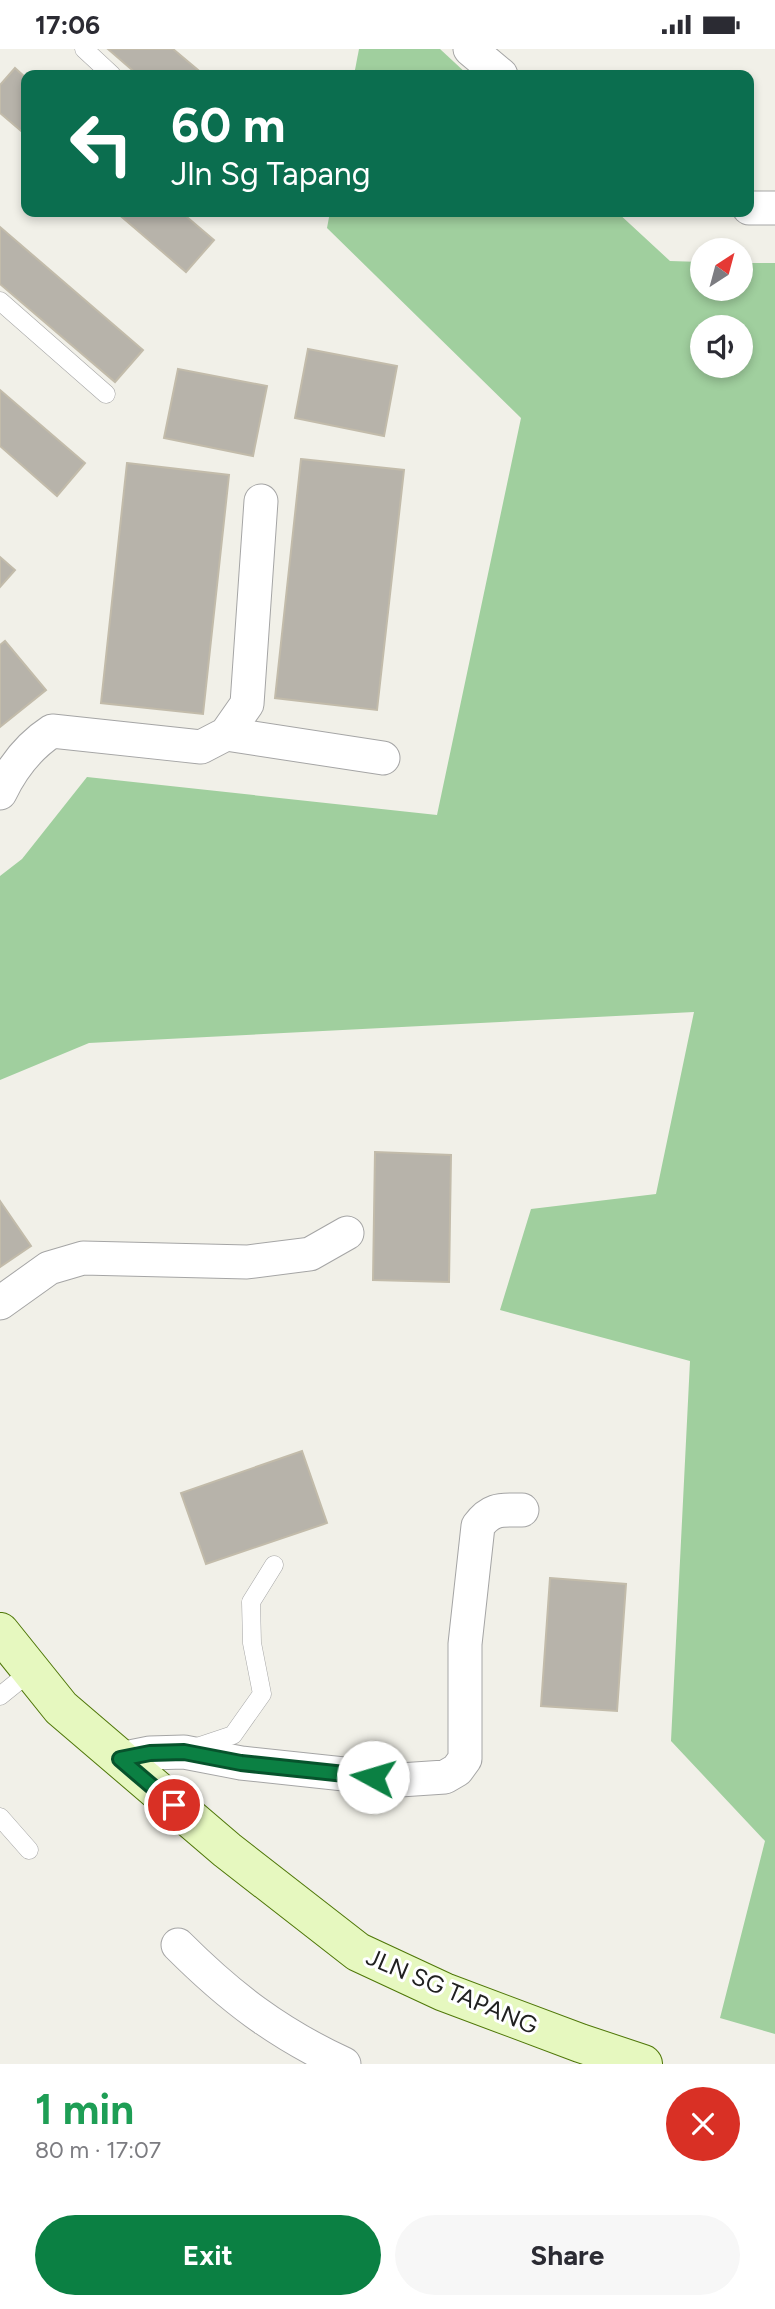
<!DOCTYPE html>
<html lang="en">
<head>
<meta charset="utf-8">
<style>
	:root { --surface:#fff; --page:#f7f7f7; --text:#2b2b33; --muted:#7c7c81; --accent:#0b8043 }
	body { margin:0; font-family:Figtree,sans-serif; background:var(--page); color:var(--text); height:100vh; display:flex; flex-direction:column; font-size:26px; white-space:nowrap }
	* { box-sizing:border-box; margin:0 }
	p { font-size:23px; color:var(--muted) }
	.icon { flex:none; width:38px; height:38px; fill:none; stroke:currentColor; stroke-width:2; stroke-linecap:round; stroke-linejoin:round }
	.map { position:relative; height:2015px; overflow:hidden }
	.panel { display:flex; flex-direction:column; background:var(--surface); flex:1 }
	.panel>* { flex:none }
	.guide { position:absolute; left:21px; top:21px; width:733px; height:147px; border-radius:14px; box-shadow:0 4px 10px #0003; background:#0b6e4f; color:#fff; overflow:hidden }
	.needle { width:46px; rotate:36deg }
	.fabs { position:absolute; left:690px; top:189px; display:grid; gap:14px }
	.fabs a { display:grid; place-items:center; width:63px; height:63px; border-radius:50%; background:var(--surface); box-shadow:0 4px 10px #0003; font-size:35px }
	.pin { position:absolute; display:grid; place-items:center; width:60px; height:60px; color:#fff; margin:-30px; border:4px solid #fff; border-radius:50%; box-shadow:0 2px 7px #0007 }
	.me { position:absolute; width:77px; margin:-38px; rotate:276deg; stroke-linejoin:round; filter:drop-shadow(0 0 5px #0008) }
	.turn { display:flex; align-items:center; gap:24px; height:147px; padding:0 35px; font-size:32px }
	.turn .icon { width:91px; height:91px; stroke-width:2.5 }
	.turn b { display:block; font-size:49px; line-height:60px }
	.round { display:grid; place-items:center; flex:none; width:74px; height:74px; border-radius:37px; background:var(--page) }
	.overview { display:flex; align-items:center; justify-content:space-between; height:119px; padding:0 35px }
	h1 { font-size:42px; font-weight:700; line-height:52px; color:#1e9e55 }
	.button { display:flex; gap:14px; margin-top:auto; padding:14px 35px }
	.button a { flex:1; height:80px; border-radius:42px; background:var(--accent); color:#fff; font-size:28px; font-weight:700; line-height:80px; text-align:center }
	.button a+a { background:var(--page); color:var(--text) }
	.status { display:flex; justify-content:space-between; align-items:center; height:49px; padding:0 35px; background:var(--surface); direction:ltr }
	.status svg { height:19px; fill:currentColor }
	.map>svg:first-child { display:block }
</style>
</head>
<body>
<div class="status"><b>17:06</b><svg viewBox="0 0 49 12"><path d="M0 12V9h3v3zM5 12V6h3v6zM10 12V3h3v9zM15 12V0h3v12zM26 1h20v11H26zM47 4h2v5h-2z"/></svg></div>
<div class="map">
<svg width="775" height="2015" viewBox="0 0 775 2015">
	<rect width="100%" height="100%" fill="#f1f0e8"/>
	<!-- forest -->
	<g fill="#a0cf9e" fill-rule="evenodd">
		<path d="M359 0H440L468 26H354Z"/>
		<path d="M330 163H617L670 212 702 213V240H740V214H775V1985L720 1969 765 1792 671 1692 690 1312 500 1261 531 1160 656 1145 694 963 89 994 0 1031V827L22 810 87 728 437 766 521 369 327 179ZM702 278H740V317H702Z"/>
	</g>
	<!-- building -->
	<g fill="#b7b3aa" stroke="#c2bbaa" stroke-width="2">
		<path d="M108 0H173L204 26H138Z"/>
		<path d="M15 19 26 29V86L0 64V36Z"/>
		<path d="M116 163H181L214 191 186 223Z"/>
		<path d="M0 178 143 301 115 333 0 235Z"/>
		<path d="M308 300 397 317 384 387 295 369Z"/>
		<path d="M178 320 267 337 253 407 164 389Z"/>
		<path d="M0 341 85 414 57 447 0 397Z"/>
		<path d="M301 410 404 421 377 661 275 649Z"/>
		<path d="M127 414 229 426 203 665 101 654Z"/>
		<path d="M0 508 15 521 0 538Z"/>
		<path d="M5 592 46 641 0 678V596Z"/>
		<path d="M375 1103 451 1106 449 1233 373 1231Z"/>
		<path d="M0 1152 31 1197 0 1218Z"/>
		<path d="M302 1402 327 1474 206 1515 181 1444Z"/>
		<path d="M550 1529 626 1535 617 1662 541 1657Z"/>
	</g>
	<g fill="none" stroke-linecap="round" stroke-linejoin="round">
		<defs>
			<g id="lane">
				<path d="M84 0 112 26"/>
				<path d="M0 252 106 345"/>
				<path d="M0 1647 31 1622"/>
				<path d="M194 1699 233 1686 262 1645 252 1594 251 1553 274 1516"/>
				<path d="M0 1768 29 1801"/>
			</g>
			<g id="street">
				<path d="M470 0 501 26"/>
				<path d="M749 159H775"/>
				<path d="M226 685 383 709"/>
				<path d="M0 744C12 719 29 697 52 682L201 698 226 685 247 655 261 452"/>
				<path d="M0 1254 49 1219 83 1209 247 1213 310 1205 347 1184"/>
				<path d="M120 1710 150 1704 184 1703 241 1714 400 1731 445 1728 457 1721 465 1710V1595L478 1477C491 1459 501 1461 522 1461"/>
				<path d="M178 1896C230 1948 277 1984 344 2015"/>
			</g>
			<path id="secondary" d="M0 1583 61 1659 227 1801 358 1903 444 1943 580 1994 643 2015"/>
		</defs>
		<!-- lane casing -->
		<use href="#lane" stroke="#a5a5a5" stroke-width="19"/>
		<!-- street casing -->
		<use href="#street" stroke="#a5a5a5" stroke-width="35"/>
		<!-- secondary casing -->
		<use href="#secondary" stroke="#4f7708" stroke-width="40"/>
		<!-- lane -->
		<use href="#lane" stroke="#fff" stroke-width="18"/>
		<!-- street -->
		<use href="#street" stroke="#fff" stroke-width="33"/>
		<!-- secondary -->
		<use href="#secondary" stroke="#e6f8bf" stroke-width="38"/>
	</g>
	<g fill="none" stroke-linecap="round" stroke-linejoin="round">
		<defs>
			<path id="route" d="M174 1756 120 1710 150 1704 184 1703 241 1714 373 1728"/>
		</defs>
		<!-- route casing -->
		<use href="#route" stroke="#07532c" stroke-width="18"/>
		<!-- route -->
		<use href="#route" stroke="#0b8043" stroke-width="12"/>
	</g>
	<g text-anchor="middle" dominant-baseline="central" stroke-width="6" stroke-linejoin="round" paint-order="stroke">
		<!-- street labels -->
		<g font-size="24" fill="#212121" stroke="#fff">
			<text transform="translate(452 1942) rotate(23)">JLN SG TAPANG</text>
		</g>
	</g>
</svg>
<div class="fabs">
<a><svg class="needle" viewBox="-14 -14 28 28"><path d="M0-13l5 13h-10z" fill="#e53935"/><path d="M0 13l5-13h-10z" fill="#7c7c81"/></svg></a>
<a><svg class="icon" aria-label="sound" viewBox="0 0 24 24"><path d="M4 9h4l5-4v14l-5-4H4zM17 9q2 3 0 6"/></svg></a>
</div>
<div class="pin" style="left:174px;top:1756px;background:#d93025"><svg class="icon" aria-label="arrive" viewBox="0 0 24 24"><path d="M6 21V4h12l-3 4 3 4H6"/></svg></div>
<svg class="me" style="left:373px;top:1728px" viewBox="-20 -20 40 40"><circle r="19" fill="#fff"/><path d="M0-13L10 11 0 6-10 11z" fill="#0b8043"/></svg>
<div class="guide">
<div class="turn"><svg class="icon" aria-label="left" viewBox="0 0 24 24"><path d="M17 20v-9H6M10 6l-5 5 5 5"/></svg><div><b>60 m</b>Jln Sg Tapang</div></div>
</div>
</div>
<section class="panel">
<div class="overview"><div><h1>1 min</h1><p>80 m · 17:07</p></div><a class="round" style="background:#d93025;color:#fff"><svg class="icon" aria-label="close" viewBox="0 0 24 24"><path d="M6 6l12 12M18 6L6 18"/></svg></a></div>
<div class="button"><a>Exit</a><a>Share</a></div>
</section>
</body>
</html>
